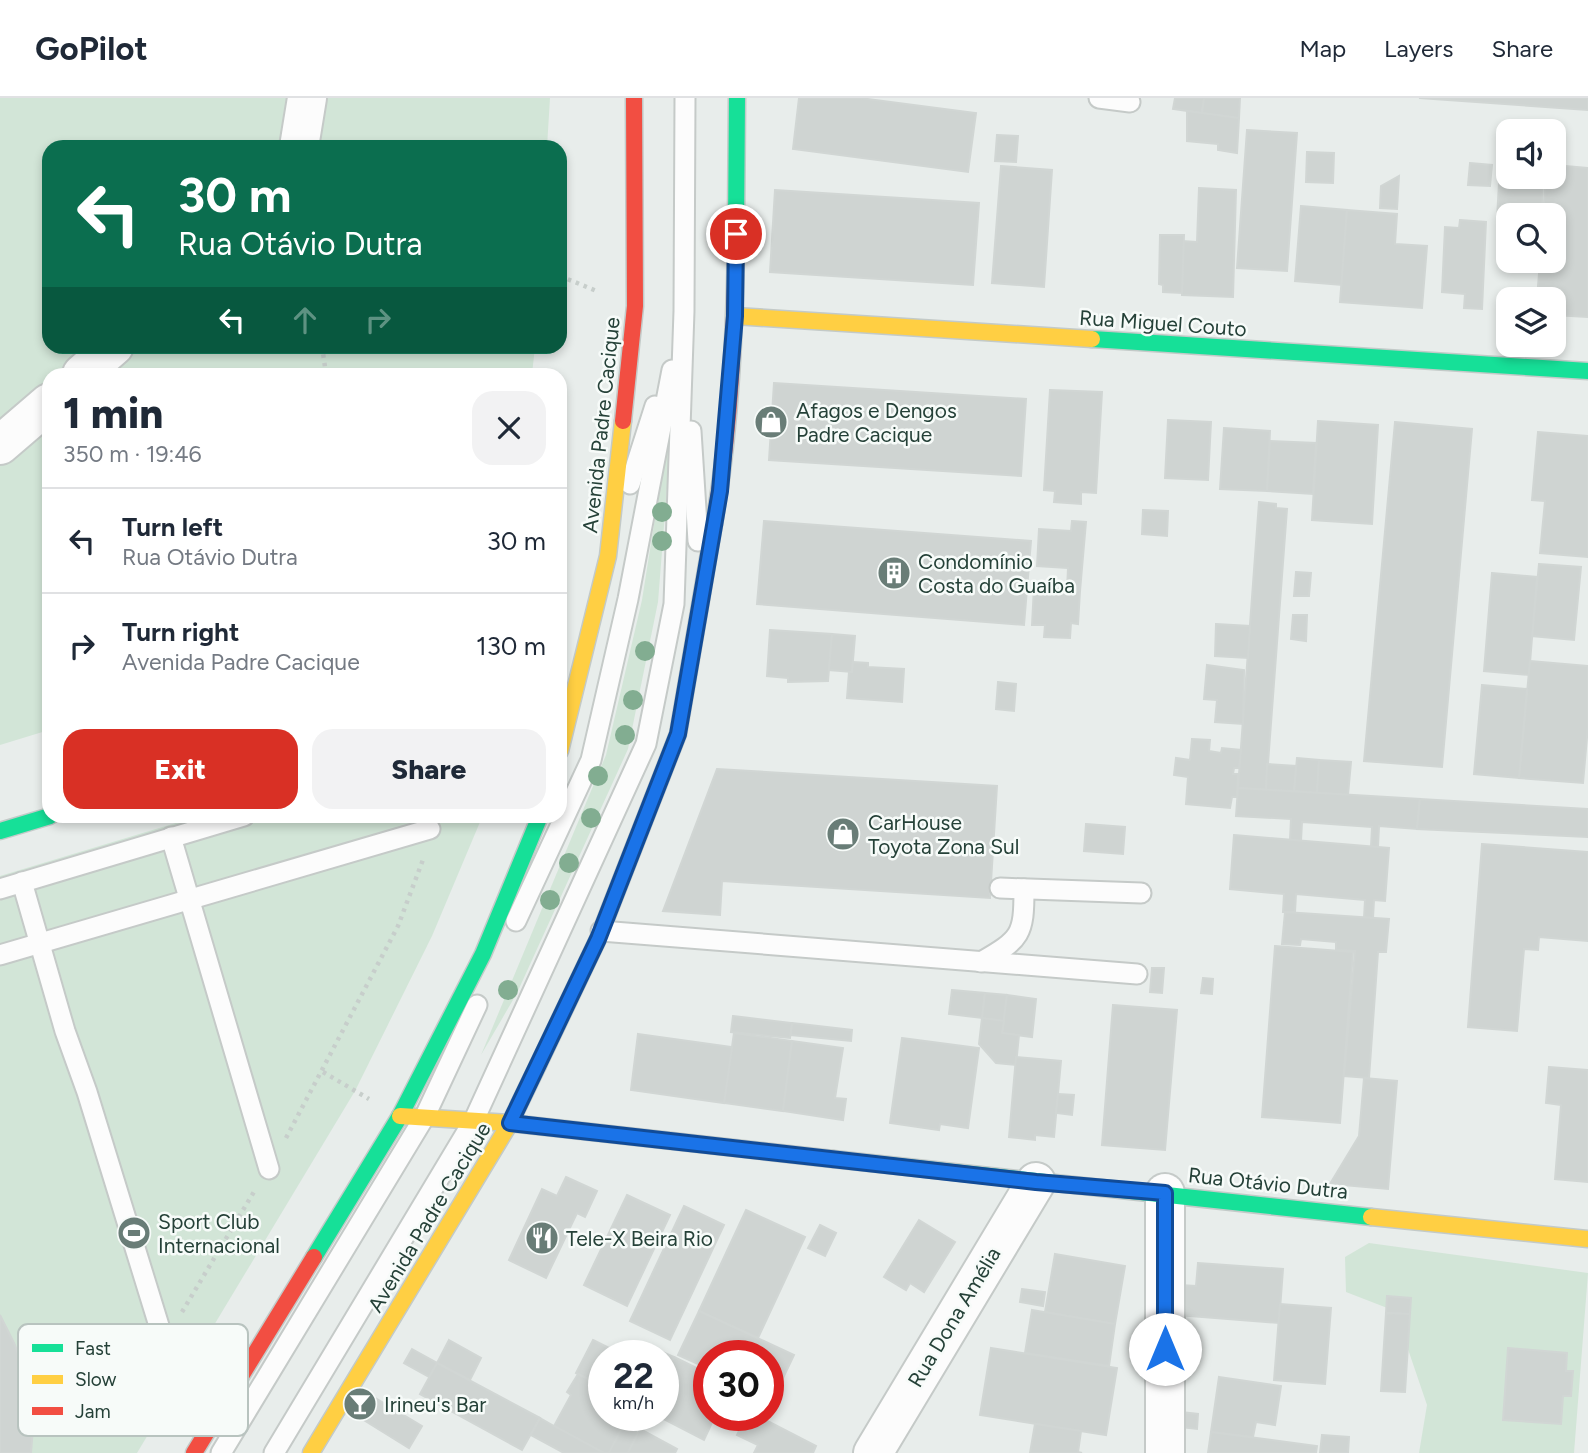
<!DOCTYPE html>
<html lang="en">
<head>
<meta charset="utf-8">
<style>
	:root { --surface:#fff; --page:#f2f2f3; --text:#1f2937; --muted:#747a83; --line:#e0e1e3; --accent:#d93025 }
	body { margin:0; font-family:Figtree,sans-serif; background:var(--page); color:var(--text); height:100vh; display:flex; flex-direction:column; font-size:26px; white-space:nowrap }
	* { box-sizing:border-box; margin:0 }
	p { font-size:23px; color:var(--muted) }
	.icon { flex:none; width:38px; height:38px; fill:none; stroke:currentColor; stroke-width:2; stroke-linecap:round; stroke-linejoin:round }
	.map { position:relative; flex:1; overflow:hidden }
	.panel { position:absolute; left:42px; top:270px; width:525px; height:455px; display:flex; flex-direction:column; background:var(--surface); border-radius:21px; box-shadow:0 4px 10px #0003 }
	.panel>* { flex:none }
	.guide { position:absolute; left:42px; top:42px; width:525px; height:214px; border-radius:21px; box-shadow:0 4px 10px #0003; background:#0b6e4f; color:#fff; overflow:hidden }
	.fabs { position:absolute; left:1496px; top:21px; display:grid; gap:14px }
	.fabs a { display:grid; place-items:center; width:70px; height:70px; border-radius:14px; background:var(--surface); box-shadow:0 4px 10px #0003; font-size:35px }
	.speed { position:absolute; left:588px; top:1242px; display:flex; gap:14px; font-size:35px; font-weight:700; text-align:center }
	.speed>* { display:grid; place-content:center; width:91px; height:91px; border-radius:50%; background:var(--surface); box-shadow:0 4px 10px #0003; line-height:1 }
	.speed small { font-size:18px; font-weight:400 }
	.speed .limit { border:10px solid #d22; background:#fff; color:#111 }
	.pin { position:absolute; display:grid; place-items:center; width:60px; height:60px; color:#fff; margin:-30px; border:4px solid #fff; border-radius:50%; box-shadow:0 2px 7px #0007 }
	.me { position:absolute; width:77px; margin:-38px; rotate:0deg; stroke-linejoin:round; filter:drop-shadow(0 0 5px #0008) }
	.turn { display:flex; align-items:center; gap:24px; height:147px; padding:0 21px; font-size:32px }
	.turn .icon { width:91px; height:91px; stroke-width:2.5 }
	.turn b { display:block; font-size:49px; line-height:60px }
	.lanes { display:flex; align-items:center; height:66px; padding:0 21px; background:#0003; justify-content:center; gap:35px; direction:ltr }
	.lanes .off { opacity:.35 }
	.round { display:grid; place-items:center; flex:none; width:74px; height:74px; border-radius:21px; background:var(--page) }
	.head { display:flex; align-items:center; justify-content:space-between; height:119px; padding:0 21px }
	h1 { font-size:42px; font-weight:800; line-height:52px }
	.cta { display:flex; gap:14px; margin-top:auto; padding:14px 21px }
	.cta a { flex:1; height:80px; border-radius:21px; background:var(--accent); color:#fff; font-size:28px; font-weight:800; line-height:80px; text-align:center }
	.cta a+a { background:var(--page); color:var(--text) }
	ul { padding:0; list-style:none }
	li { display:flex; align-items:center; gap:21px; height:105px; padding:0 21px; border-top:2px solid var(--line) }
	li div { flex:1 }
	li b { display:block; font-size:26px }
	li em { font-style:normal }
	header { display:flex; align-items:center; gap:42px; box-sizing:border-box; height:98px; padding:0 35px; background:var(--surface); border-bottom:2px solid var(--line) }
	header strong { font-size:33px }
	nav { display:flex; gap:38px; margin-inline-start:auto; font-size:24px }
	.map>svg:first-child { display:block }
</style>
</head>
<body>
<header>
<strong>GoPilot</strong>
<nav><a>Map</a><a>Layers</a><a>Share</a></nav>
</header>
<div class="map">
<svg width="1588" height="1355" viewBox="0 0 1588 1355">
	<rect width="100%" height="100%" fill="#e8edeb"/>
	<!-- green -->
	<g fill="#d2e5d7">
		<path d="M0 0H550L547 49H49V248L535 249 532 276H49V632L0 647Z"/>
		<path d="M674 301 658 504 628 651 517 895 481 957 606 657 642 502Z"/>
		<path d="M199 718H478L480 724 432 838 355 993 137 1355H0V778Z"/>
		<path d="M1369 1145 1588 1175 1574 1355H1419L1427 1307 1395 1213 1346 1194 1345 1159Z"/>
	</g>
	<!-- building -->
	<g fill="#cfd4d2" stroke="#d1d6d4" stroke-width="2">
		<path d="M799 0H860L976 15 968 74 793 51Z"/>
		<path d="M1175 0H1204L1202 15 1173 11Z"/>
		<path d="M1204 0H1240L1239 20 1202 15Z"/>
		<path d="M1419 0H1588V12Z"/>
		<path d="M1187 13 1239 20 1237 55 1218 52V46L1187 43Z"/>
		<path d="M1247 32 1297 35 1287 173 1237 170Z"/>
		<path d="M997 37 1018 38 1016 64 995 63Z"/>
		<path d="M1501 40H1508V68L1500 67Z"/>
		<path d="M1307 54 1334 55 1333 85 1306 84Z"/>
		<path d="M1470 65 1492 67 1490 88 1468 87Z"/>
		<path d="M1500 67 1508 68V79H1543L1542 117H1508V121H1497Z"/>
		<path d="M1554 67 1588 70V219L1554 217V201H1537L1540 163H1554V117H1543L1546 79H1554Z"/>
		<path d="M1001 68 1052 72 1044 189 992 185Z"/>
		<path d="M1399 78 1397 111 1380 110 1381 88Z"/>
		<path d="M1199 90 1236 92 1233 199 1182 197 1183 143 1197 144Z"/>
		<path d="M775 92 979 105 973 187 770 174Z"/>
		<path d="M1301 108 1347 112 1342 187 1295 183Z"/>
		<path d="M1347 112 1397 116 1395 146 1427 148 1422 210 1340 204Z"/>
		<path d="M1460 122 1486 124 1482 211 1464 210 1465 196 1442 194 1445 129 1459 130Z"/>
		<path d="M1160 137H1184L1182 195 1163 194V187L1159 186Z"/>
		<path d="M774 285 1026 301 1021 378 769 362Z"/>
		<path d="M1050 292 1102 294 1096 395 1081 394V406L1054 404 1055 393 1044 392Z"/>
		<path d="M1168 322 1211 324 1208 382 1165 380Z"/>
		<path d="M1318 323 1378 327 1372 426 1312 422Z"/>
		<path d="M1395 324 1472 331 1442 669 1364 663Z"/>
		<path d="M1224 330 1270 333 1267 393 1220 391Z"/>
		<path d="M1538 334 1588 338V459L1540 455 1545 403 1532 402Z"/>
		<path d="M1270 343 1316 345 1313 396 1267 393Z"/>
		<path d="M1259 404 1276 406V410L1287 411 1266 692 1238 690Z"/>
		<path d="M1143 412 1168 413 1167 438 1142 436Z"/>
		<path d="M764 423 1031 443 1024 527 757 506Z"/>
		<path d="M1072 423 1086 424 1080 493 1067 492 1068 470 1037 468 1039 431 1071 433Z"/>
		<path d="M1539 466 1581 469 1574 542 1532 538Z"/>
		<path d="M1296 474 1311 475 1309 498H1294Z"/>
		<path d="M1492 475 1537 479 1529 577 1484 573Z"/>
		<path d="M1034 489 1080 493 1078 526 1071 525 1070 540 1044 539 1045 527H1032Z"/>
		<path d="M1293 517H1307L1306 543 1291 541Z"/>
		<path d="M1216 526 1250 528 1248 560 1215 558Z"/>
		<path d="M770 532 832 536 828 583 788 584V580L767 578Z"/>
		<path d="M832 536 855 538 852 574 829 572Z"/>
		<path d="M1530 563 1588 568V628L1583 685 1519 680Z"/>
		<path d="M853 564 868 565V569L904 571 902 604 847 600 849 574H852Z"/>
		<path d="M1207 567 1244 572 1243 626 1215 624 1217 602 1204 601Z"/>
		<path d="M998 584 1016 586 1014 613 996 611Z"/>
		<path d="M1482 587 1527 591 1519 680 1474 676Z"/>
		<path d="M1192 641 1210 642 1209 653 1221 655 1222 650 1241 652 1239 670H1234L1233 676H1238L1237 699H1232L1230 710 1186 706 1188 679 1174 677 1176 660 1190 662Z"/>
		<path d="M1297 660 1319 662 1317 695 1294 693Z"/>
		<path d="M1319 662 1351 664 1348 697 1317 695Z"/>
		<path d="M1267 666 1296 668 1294 693 1266 692Z"/>
		<path d="M717 671 997 688 990 800 722 783 720 817 663 813Z"/>
		<path d="M1238 690 1420 701 1417 731 1379 728 1378 749H1371L1372 729 1302 724 1301 743 1290 742 1291 721 1236 718Z"/>
		<path d="M1420 701 1588 711V739L1417 731Z"/>
		<path d="M1086 726 1125 729 1123 756 1084 753Z"/>
		<path d="M1234 737 1389 750 1385 803 1374 802 1373 820H1364L1365 802 1296 796 1295 814H1283L1284 796 1230 791Z"/>
		<path d="M1482 746 1588 754V843L1539 839 1538 852 1524 851 1517 933 1468 929Z"/>
		<path d="M1285 814 1389 821 1386 854H1378L1369 980 1344 978 1355 853 1336 852V844L1301 841 1300 847 1282 846Z"/>
		<path d="M1275 848 1353 854 1340 1025 1262 1019Z"/>
		<path d="M1152 870H1164L1162 895 1150 894Z"/>
		<path d="M1203 880 1213 881 1212 896 1201 895Z"/>
		<path d="M952 892 985 895 982 920 949 916Z"/>
		<path d="M985 895 1007 897 1004 923 982 920Z"/>
		<path d="M1007 897 1036 901 1032 939 1002 935Z"/>
		<path d="M1113 907 1177 912 1165 1052 1102 1047Z"/>
		<path d="M733 918 792 925 790 940 731 934Z"/>
		<path d="M982 920 1004 923 1002 935 1019 937 1016 967 996 965 979 946Z"/>
		<path d="M792 925 852 932 851 943 791 937Z"/>
		<path d="M734 935 792 943 783 1013 724 1005Z"/>
		<path d="M638 936 732 949 724 1005 631 992Z"/>
		<path d="M902 940 979 950 968 1030 940 1026 939 1032 890 1025Z"/>
		<path d="M792 943 843 950 835 1000 846 1001 843 1022 783 1013Z"/>
		<path d="M1016 959 1061 963 1054 1039 1035 1037V1042L1009 1039Z"/>
		<path d="M1549 969 1588 972V1084L1555 1081 1561 1007 1546 1005Z"/>
		<path d="M1364 980 1397 983 1388 1091 1330 1086 1359 1038Z"/>
		<path d="M1058 996 1074 997 1072 1017 1056 1015Z"/>
		<path d="M566 1079 597 1093 585 1119 577 1115 546 1180 509 1162 542 1091 557 1098Z"/>
		<path d="M627 1097 670 1117 627 1208 584 1187Z"/>
		<path d="M684 1108 724 1127 670 1242 630 1223Z"/>
		<path d="M746 1112 805 1139 758 1240 699 1213Z"/>
		<path d="M919 1122 955 1144 924 1194 910 1185 906 1192 884 1179Z"/>
		<path d="M820 1127 836 1135 825 1158 808 1150Z"/>
		<path d="M1055 1156 1125 1168 1115 1226 1045 1214Z"/>
		<path d="M1198 1165 1283 1171 1279 1225 1178 1217 1181 1187 1196 1188Z"/>
		<path d="M1022 1191 1045 1194 1043 1208 1020 1204Z"/>
		<path d="M1387 1198 1411 1200 1410 1216 1386 1215Z"/>
		<path d="M1280 1206 1331 1210 1325 1286 1274 1282Z"/>
		<path d="M1032 1212 1115 1226 1109 1268 1025 1255Z"/>
		<path d="M699 1213 794 1257 773 1301 768 1298V1258H709V1271L678 1257Z"/>
		<path d="M1386 1215 1410 1216 1405 1294 1381 1293Z"/>
		<path d="M0 1217 15 1247 28 1287 33 1330 31 1355H0Z"/>
		<path d="M449 1242 481 1260 470 1282 437 1265Z"/>
		<path d="M593 1242 625 1258H604V1289L576 1275Z"/>
		<path d="M653 1250 674 1259 663 1279V1258H649Z"/>
		<path d="M991 1250 1117 1270 1106 1337 980 1317Z"/>
		<path d="M1508 1250 1567 1255 1566 1273H1573L1571 1298H1563L1561 1326 1503 1322Z"/>
		<path d="M412 1251 437 1265 429 1279 404 1265Z"/>
		<path d="M674 1259 709 1276 706 1290 709 1292V1318H715L704 1342 658 1318H663V1279Z"/>
		<path d="M437 1265 540 1320 522 1352 420 1296Z"/>
		<path d="M578 1276 604 1289V1318H629L609 1355H604L554 1328 571 1297 567 1294Z"/>
		<path d="M1219 1279 1281 1288 1275 1327 1256 1324 1253 1339 1211 1334Z"/>
		<path d="M367 1295 422 1328 409 1350 354 1316Z"/>
		<path d="M1181 1314 1198 1316 1197 1331 1181 1329Z"/>
		<path d="M629 1318H652L647 1329 633 1322 629 1330 623 1327Z"/>
		<path d="M746 1318H758L816 1348 813 1355H754L758 1347 737 1337Z"/>
		<path d="M540 1320 554 1328 604 1355H564L531 1337Z"/>
		<path d="M1035 1326 1081 1333 1078 1354 1082 1355H1030Z"/>
		<path d="M623 1327 638 1335 628 1355H609Z"/>
		<path d="M640 1331 677 1351 675 1355H628Z"/>
		<path d="M1211 1334 1317 1348 1316 1355H1208Z"/>
		<path d="M1322 1337 1349 1339 1348 1355H1320Z"/>
	</g>
	<g fill="none" stroke-linecap="round" stroke-linejoin="round">
		<defs>
			<g id="lane">
				<path d="M1099 0 1130 4"/>
				<path d="M691 333 698 443"/>
				<path d="M630 386 655 308"/>
				<path d="M171 739 269 1071"/>
				<path d="M22 784 65 933 87 994 164 1244"/>
				<path d="M1000 790 1141 795"/>
				<path d="M0 791 244 718"/>
				<path d="M516 823 591 662 628 501 672 272"/>
				<path d="M601 833 1137 876"/>
				<path d="M0 857 430 731"/>
				<path d="M981 864C1021 841 1024 837 1024 791"/>
				<path d="M221 1355 425 1018 477 907"/>
				<path d="M274 1355 474 1022 646 646 674 506 684 213 685 0"/>
			</g>
			<g id="street">
				<path d="M299 49 307 0"/>
				<path d="M82 276 114 248"/>
				<path d="M0 347 49 305"/>
				<path d="M873 1355 1036 1084"/>
				<path d="M1165 1355V1095"/>
			</g>
			<g id="fast">
				<path d="M736 131 737 0"/>
				<path d="M1092 241 1588 273"/>
				<path d="M0 733 50 718"/>
				<path d="M538 967 598 841 678 636 714 426"/>
				<path d="M833 1061 1371 1119"/>
				<path d="M314 1159 400 1018 483 856 540 718"/>
			</g>
			<g id="slow">
				<path d="M735 218 1092 241"/>
				<path d="M560 653 608 458 623 323"/>
				<path d="M400 1018 510 1025 833 1061"/>
				<path d="M1371 1119 1588 1141"/>
				<path d="M311 1355 510 1025 538 967"/>
			</g>
			<g id="jam">
				<path d="M623 323 635 208 634 0"/>
				<path d="M714 426C731 329 735 229 736 131"/>
				<path d="M194 1355 314 1159"/>
			</g>
		</defs>
		<!-- lane casing -->
		<use href="#lane" stroke="#c5cac8" stroke-width="23"/>
		<!-- street casing -->
		<use href="#street" stroke="#c5cac8" stroke-width="42"/>
		<!-- fast casing -->
		<use href="#fast" stroke="#c3cac8" stroke-width="19"/>
		<!-- slow casing -->
		<use href="#slow" stroke="#c3cac8" stroke-width="19"/>
		<!-- jam casing -->
		<use href="#jam" stroke="#c3cac8" stroke-width="19"/>
		<!-- path -->
		<g stroke="#c7cecb" stroke-width="4.5" stroke-dasharray="3.5 5" stroke-linecap="butt">
			<path d="M560 178 599 194"/>
			<path d="M312 248 322 251"/>
			<path d="M322 248 326 276"/>
			<path d="M323 974 369 1001"/>
			<path d="M286 1040 398 828 424 759"/>
			<path d="M182 1214 255 1092"/>
			<path d="M133 1296 151 1266"/>
		</g>
		<!-- lane -->
		<use href="#lane" stroke="#fcfcfc" stroke-width="19"/>
		<!-- street -->
		<use href="#street" stroke="#fcfcfc" stroke-width="38"/>
		<!-- fast -->
		<use href="#fast" stroke="#16e098" stroke-width="16"/>
		<!-- slow -->
		<use href="#slow" stroke="#ffcf43" stroke-width="16"/>
		<!-- jam -->
		<use href="#jam" stroke="#f24e42" stroke-width="16"/>
	</g>
	<!-- trees -->
	<g fill="#82ad91">
		<circle cx="662" cy="414" r="10"/>
		<circle cx="662" cy="443" r="10"/>
		<circle cx="645" cy="553" r="10"/>
		<circle cx="633" cy="602" r="10"/>
		<circle cx="625" cy="637" r="10"/>
		<circle cx="598" cy="678" r="10"/>
		<circle cx="591" cy="720" r="10"/>
		<circle cx="569" cy="765" r="10"/>
		<circle cx="550" cy="802" r="10"/>
		<circle cx="508" cy="892" r="10"/>
	</g>
	<g fill="none" stroke-linecap="round" stroke-linejoin="round">
		<defs>
			<path id="route" d="M736 136 735 218 720 393 678 636 598 841 510 1025 1036 1084 1165 1095V1251"/>
		</defs>
		<!-- route casing -->
		<use href="#route" stroke="#114b97" stroke-width="18"/>
		<!-- route -->
		<use href="#route" stroke="#1a73e8" stroke-width="12"/>
	</g>
	<!-- icons -->
	<defs>
		<symbol id="shop-disc" viewBox="-11 -11 22 22"><circle r="9.5" fill="#697d77" stroke="#f7fbf9"/><path d="M-5-2.5h2.3a2.7 3.5 0 0 1 5.4 0H5L5.5 6h-11ZM-1.5-2.5h3a1.5 2.3 0 0 0-3 0Z" fill="#fff"/></symbol>
		<symbol id="building-disc" viewBox="-11 -11 22 22"><circle r="9.5" fill="#697d77" stroke="#f7fbf9"/><path d="M-4-6H4V6H1V3H-1V6H-4ZM-2.5-4.3h1.7v1.8h-1.7ZM.8-4.3h1.7v1.8H.8ZM-2.5-1h1.7V.8h-1.7ZM.8-1h1.7V.8H.8Z" fill="#fff"/></symbol>
		<symbol id="stadium-disc" viewBox="-11 -11 22 22"><circle r="9.5" fill="#697d77" stroke="#f7fbf9"/><path d="M0-5a6.5 5 0 1 0 0 10a6.5 5 0 1 0 0-10ZM-3.5-1.8h7v3.6h-7Z" fill="#fff"/></symbol>
		<symbol id="restaurant-disc" viewBox="-11 -11 22 22"><circle r="9.5" fill="#697d77" stroke="#f7fbf9"/><path d="M-5-6h1v4h1v-4h1v4h1v-4h1v5L-1.5 .5V6h-2V.5L-5-1ZM5-6V6H3V1.5H1.5Q1.5-4 5-6Z" fill="#fff"/></symbol>
		<symbol id="bar-disc" viewBox="-11 -11 22 22"><circle r="9.5" fill="#697d77" stroke="#f7fbf9"/><path d="M-6-5H6L.8 .8V4.5H3.5V6h-7V4.5H-.8V.8Z" fill="#fff"/></symbol>
	</defs>
	<g fill-rule="evenodd">
		<use href="#shop-disc" x="752" y="305" width="38" height="38"/>
		<use href="#building-disc" x="875" y="456" width="38" height="38"/>
		<use href="#shop-disc" x="824" y="717" width="38" height="38"/>
		<use href="#stadium-disc" x="115" y="1116" width="38" height="38"/>
		<use href="#restaurant-disc" x="523" y="1121" width="38" height="38"/>
		<use href="#bar-disc" x="341" y="1287" width="38" height="38"/>
	</g>
	<g text-anchor="middle" dominant-baseline="central" stroke-width="5" stroke-linejoin="round" paint-order="stroke">
		<!-- street labels -->
		<g font-size="21" fill="#254138" stroke="#f7fbf9">
			<text transform="translate(1163 225) rotate(4)">Rua Miguel Couto</text>
			<text transform="translate(601 327) rotate(-84)">Avenida Padre Cacique</text>
			<text transform="translate(1268 1085) rotate(6)">Rua Otávio Dutra</text>
			<text transform="translate(429 1119) rotate(-59)">Avenida Padre Cacique</text>
			<text transform="translate(954 1219) rotate(-59)">Rua Dona Amélia</text>
		</g>
		<!-- poi labels -->
		<g font-size="21" fill="#254138" stroke="#f7fbf9" text-anchor="start">
			<text x="796" y="312">Afagos e Dengos<tspan x="796" dy="24">Padre Cacique</tspan></text>
			<text x="918" y="463">Condomínio<tspan x="918" dy="24">Costa do Guaíba</tspan></text>
			<text x="868" y="724">CarHouse<tspan x="868" dy="24">Toyota Zona Sul</tspan></text>
			<text x="158" y="1123">Sport Club<tspan x="158" dy="24">Internacional</tspan></text>
			<text x="566" y="1140">Tele-X Beira Rio</text>
			<text x="384" y="1306">Irineu's Bar</text>
		</g>
	</g>
	<!-- legend -->
	<rect x="18" y="1226" width="230" height="112" rx="10" fill="#f7fbf9" stroke="#b8c3bf" stroke-width="2"/>
	<rect x="32" y="1246" width="31" height="8" fill="#16e098"/>
	<rect x="32" y="1277" width="31" height="9" fill="#ffcf43"/>
	<rect x="32" y="1309" width="31" height="8" fill="#f24e42"/>
	<g font-size="19" fill="#254138">
		<text x="75" y="1257">Fast</text>
		<text x="75" y="1288">Slow</text>
		<text x="75" y="1320">Jam</text>
	</g>
</svg>
<div class="fabs">
<a><svg class="icon" aria-label="sound" viewBox="0 0 24 24"><path d="M4 9h4l5-4v14l-5-4H4zM17 9q2 3 0 6"/></svg></a>
<a><svg class="icon" aria-label="search" viewBox="0 0 24 24"><circle cx="10" cy="10" r="6"/><path d="M15 15l6 6"/></svg></a>
<a><svg class="icon" aria-label="layers" viewBox="0 0 24 24"><path d="M12 4l9 5-9 5-9-5zM3 14l9 5 9-5"/></svg></a>
</div>
<div class="speed"><div>22<small>km/h</small></div><div class="limit">30</div></div>
<div class="pin" style="left:736px;top:136px;background:#d93025"><svg class="icon" aria-label="arrive" viewBox="0 0 24 24"><path d="M6 21V4h12l-3 4 3 4H6"/></svg></div>
<svg class="me" style="left:1165px;top:1251px" viewBox="-20 -20 40 40"><circle r="19" fill="#fff"/><path d="M0-13L10 11 0 6-10 11z" fill="#1a73e8"/></svg>
<div class="guide">
<div class="turn"><svg class="icon" aria-label="left" viewBox="0 0 24 24"><path d="M17 20v-9H6M10 6l-5 5 5 5"/></svg><div><b>30 m</b>Rua Otávio Dutra</div></div>
<div class="lanes"><svg class="icon" aria-label="left" viewBox="0 0 24 24"><path d="M17 20v-9H6M10 6l-5 5 5 5"/></svg><svg class="icon off" aria-label="ahead" viewBox="0 0 24 24"><path d="M12 20V5M6 11l6-6 6 6"/></svg><svg class="icon off" aria-label="right" viewBox="0 0 24 24"><path d="M7 20v-9h11M14 6l5 5-5 5"/></svg></div>
</div>
<section class="panel">
<div class="head"><div><h1>1 min</h1><p>350 m · 19:46</p></div><a class="round"><svg class="icon" aria-label="close" viewBox="0 0 24 24"><path d="M6 6l12 12M18 6L6 18"/></svg></a></div>
<ul>
<li><svg class="icon" aria-label="left" viewBox="0 0 24 24"><path d="M17 20v-9H6M10 6l-5 5 5 5"/></svg><div><b>Turn left</b><p>Rua Otávio Dutra</p></div><em>30 m</em></li>
<li><svg class="icon" aria-label="right" viewBox="0 0 24 24"><path d="M7 20v-9h11M14 6l5 5-5 5"/></svg><div><b>Turn right</b><p>Avenida Padre Cacique</p></div><em>130 m</em></li>
</ul>
<div class="cta"><a>Exit</a><a>Share</a></div>
</section>
</div>
</body>
</html>
